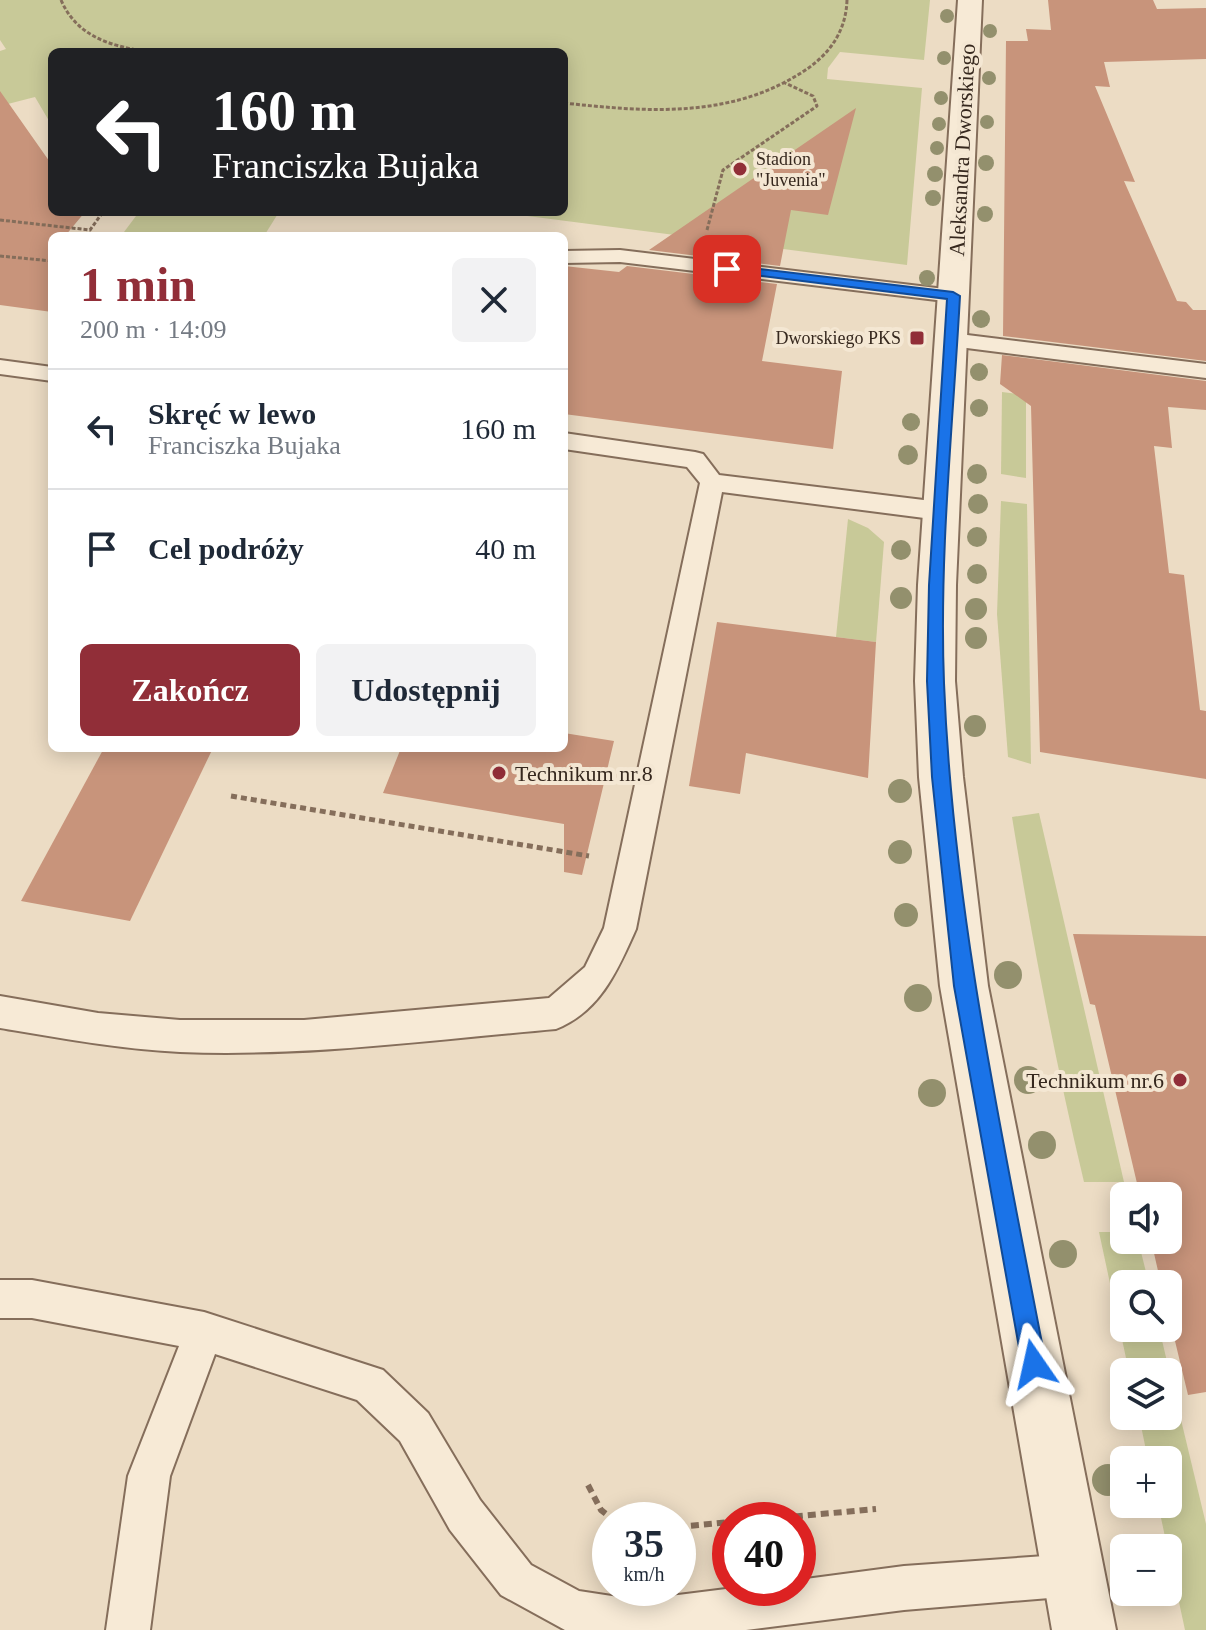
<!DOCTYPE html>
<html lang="pl">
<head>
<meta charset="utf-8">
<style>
	:root { --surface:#fff; --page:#f2f2f3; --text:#1f2937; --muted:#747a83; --line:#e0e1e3; --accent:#912e38 }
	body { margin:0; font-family:Georgia,serif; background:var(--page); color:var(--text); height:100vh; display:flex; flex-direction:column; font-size:30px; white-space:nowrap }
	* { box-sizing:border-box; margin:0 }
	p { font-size:26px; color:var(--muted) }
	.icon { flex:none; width:44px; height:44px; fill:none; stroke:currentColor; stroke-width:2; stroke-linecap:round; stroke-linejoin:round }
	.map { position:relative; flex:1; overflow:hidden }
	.sheet { position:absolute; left:48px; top:232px; width:520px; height:520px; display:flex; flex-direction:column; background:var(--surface); border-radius:12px; box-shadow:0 4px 20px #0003 }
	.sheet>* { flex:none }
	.guide { position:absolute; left:48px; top:48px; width:520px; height:168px; border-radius:12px; box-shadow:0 4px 20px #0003; background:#202124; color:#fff; overflow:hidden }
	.buttons { position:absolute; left:1110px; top:1182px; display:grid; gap:16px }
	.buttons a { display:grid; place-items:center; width:72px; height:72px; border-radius:12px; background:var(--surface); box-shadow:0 4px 20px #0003; font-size:40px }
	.speed { position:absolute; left:592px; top:1502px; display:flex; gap:16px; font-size:40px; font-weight:700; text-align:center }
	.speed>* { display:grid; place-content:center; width:104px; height:104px; border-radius:50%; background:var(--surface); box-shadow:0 4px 20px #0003; line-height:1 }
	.speed small { font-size:20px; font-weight:400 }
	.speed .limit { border:12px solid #d22; background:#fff; color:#111 }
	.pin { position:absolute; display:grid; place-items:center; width:68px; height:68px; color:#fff; margin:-34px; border-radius:16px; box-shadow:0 4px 12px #0006 }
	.me { position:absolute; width:88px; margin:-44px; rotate:349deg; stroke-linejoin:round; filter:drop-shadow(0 0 6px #0008) }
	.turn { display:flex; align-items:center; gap:28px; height:168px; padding:0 32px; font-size:36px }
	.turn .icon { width:104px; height:104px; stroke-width:2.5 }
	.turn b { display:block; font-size:56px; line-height:68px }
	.round { display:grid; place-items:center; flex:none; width:84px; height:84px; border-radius:12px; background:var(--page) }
	.head { display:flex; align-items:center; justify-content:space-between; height:136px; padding:0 32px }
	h1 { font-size:48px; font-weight:600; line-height:60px; color:var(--accent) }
	.button { display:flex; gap:16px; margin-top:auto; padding:16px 32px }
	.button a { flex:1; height:92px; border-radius:12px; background:var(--accent); color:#fff; font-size:32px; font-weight:600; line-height:92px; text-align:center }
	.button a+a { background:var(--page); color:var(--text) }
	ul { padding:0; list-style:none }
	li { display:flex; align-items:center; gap:24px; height:120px; padding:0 32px; border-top:2px solid var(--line) }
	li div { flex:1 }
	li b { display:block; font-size:30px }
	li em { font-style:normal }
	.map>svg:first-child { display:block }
</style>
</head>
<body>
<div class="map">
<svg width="1206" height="1630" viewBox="0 0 1206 1630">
	<rect width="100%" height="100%" fill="#ecdcc4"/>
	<!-- green -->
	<g fill="#c8c998">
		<path d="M0 0H930L924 60 840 52 828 68 827 79 922 88 907 265 496 212H564V52H52V126L35 97 0 106V51L6 49 0 40Z"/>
		<path d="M139 212H279L264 236H121Z"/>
		<path d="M1002 392 1026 395V478L1001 474Z"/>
		<path d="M1001 501 1027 504 1031 764 1008 757 997 614Z"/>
		<path d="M848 519 868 528 884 542 876 642 836 637Z"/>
		<path d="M1039 813 1124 1182H1084C1055 1061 1032 939 1012 817Z"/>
		<path d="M1099 1232H1124V1240H1138L1149 1284H1124V1328H1159L1206 1524V1630H1185L1158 1504H1168V1460H1148L1139 1416H1168V1372H1129Z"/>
	</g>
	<!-- building -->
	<g fill="#c8947b">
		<path d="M1048 0H1153L1157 9 1206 8V59L1104 62 1110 87 1095 86 1135 182 1124 181 1177 301 1186 302 1193 310H1206V361L1003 336 1006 41H1028L1026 29 1051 30Z"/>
		<path d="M0 91 52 165V212H85L65 236H52V312L0 305Z"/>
		<path d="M856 108 828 215 791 210 780 266 649 250Z"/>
		<path d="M564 266 619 272 627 266 777 284 762 361 842 371 833 449 564 414Z"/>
		<path d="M1002 355 1206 381V410L1168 407 1172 448 1154 446 1169 573 1184 575 1200 710 1206 711V779L1040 752 1031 406 1000 384Z"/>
		<path d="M717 622 876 642 868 778 746 753 740 794 689 786Z"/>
		<path d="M564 733 614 741 582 875 564 872V824L383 793 401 748H564Z"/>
		<path d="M104 748H213L130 921 21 901Z"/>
		<path d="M1073 934 1206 936V1392L1188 1395 1168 1312V1284H1161L1151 1240H1168V1196H1140L1095 1005 1090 1004Z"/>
	</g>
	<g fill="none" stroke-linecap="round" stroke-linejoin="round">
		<defs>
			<g id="service">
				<path d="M620 250 953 290 964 296 953 302 620 262 564 263V251Z"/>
				<path d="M951 333 1206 364V378L943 345 940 340 943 335Z"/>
				<path d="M0 360 52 367V381L0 374Z"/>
				<path d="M564 433 695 452 703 454 719 475 940 502 949 505 952 511 949 517 940 520 722 492 636 929C618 969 601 1011 556 1029 431 1040 306 1057 180 1052 120 1049 60 1038 0 1028V996L98 1013 180 1020H304L549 998 585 967 604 928 700 483 687 467 564 449Z"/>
				<path d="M0 1280H32L204 1312 383 1370 428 1413 480 1500 531 1565 579 1591 638 1600 734 1588H798V1580L904 1566 1074 1554 1089 1560 1095 1575 1089 1590 1074 1596 904 1610 746 1630H565L501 1595 450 1530 400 1441 357 1400 215 1354 170 1476 150 1630H106L128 1476 179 1346 32 1318H0Z"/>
			</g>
			<path id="tertiary" d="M958 0H982L956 585 955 681 963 777 988 986 1116 1630H1052L940 986 919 777 915 681 918 585Z"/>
		</defs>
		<!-- service casing -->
		<use href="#service" stroke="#856e5b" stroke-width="4"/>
		<!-- tertiary casing -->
		<use href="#tertiary" stroke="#856e5b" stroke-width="4"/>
		<!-- path-far2 -->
		<g stroke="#856e5b" stroke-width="3" stroke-dasharray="4 2" stroke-linecap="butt">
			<path d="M61 0C77 37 111 46 148 52"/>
			<path d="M564 103C647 112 731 119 804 71 830 54 846 31 847 0"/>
			<path d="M0 220 90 230 103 212"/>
			<path d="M707 230 723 170 817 106 813 96 785 83"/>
			<path d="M0 256 52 261"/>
		</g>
		<!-- path-far1 -->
		<path stroke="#856e5b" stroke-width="5" stroke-dasharray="6 4" stroke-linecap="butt" d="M231 796 589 856"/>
		<!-- path -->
		<g stroke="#856e5b" stroke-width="6" stroke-dasharray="8 5" stroke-linecap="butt">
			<path d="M588 1485 601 1510 614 1520"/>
			<path d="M756 1520 876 1509"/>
			<path d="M678 1527 730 1522"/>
		</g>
		<!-- service -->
		<use href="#service" fill="#f7ead6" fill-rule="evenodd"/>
		<!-- tertiary -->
		<use href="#tertiary" fill="#f7ead6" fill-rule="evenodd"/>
	</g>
	<!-- trees -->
	<g fill="#93906d">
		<circle cx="947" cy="16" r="7"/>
		<circle cx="990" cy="31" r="7"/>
		<circle cx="944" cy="58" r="7"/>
		<circle cx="989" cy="78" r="7"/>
		<circle cx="941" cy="98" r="7"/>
		<circle cx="987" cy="122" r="7"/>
		<circle cx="939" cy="124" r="7"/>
		<circle cx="937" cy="148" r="7"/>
		<circle cx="986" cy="163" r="8"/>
		<circle cx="935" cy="174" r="8"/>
		<circle cx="933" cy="198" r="8"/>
		<circle cx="985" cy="214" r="8"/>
		<circle cx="927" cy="278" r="8"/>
		<circle cx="981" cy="319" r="9"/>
		<circle cx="979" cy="372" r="9"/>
		<circle cx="979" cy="408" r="9"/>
		<circle cx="911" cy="422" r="9"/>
		<circle cx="908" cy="455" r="10"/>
		<circle cx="977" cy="474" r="10"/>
		<circle cx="978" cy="504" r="10"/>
		<circle cx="977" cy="537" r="10"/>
		<circle cx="901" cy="550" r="10"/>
		<circle cx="977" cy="574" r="10"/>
		<circle cx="901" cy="598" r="11"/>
		<circle cx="976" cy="609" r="11"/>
		<circle cx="976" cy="638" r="11"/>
		<circle cx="975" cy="726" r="11"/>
		<circle cx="900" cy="791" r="12"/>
		<circle cx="900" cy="852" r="12"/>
		<circle cx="906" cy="915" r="12"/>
		<circle cx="1008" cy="975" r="14"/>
		<circle cx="918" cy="998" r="14"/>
		<circle cx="1028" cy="1080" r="14"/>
		<circle cx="932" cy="1093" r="14"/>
		<circle cx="1042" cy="1145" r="14"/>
		<circle cx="1063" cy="1254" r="14"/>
		<circle cx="1108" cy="1480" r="16"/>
	</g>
	<!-- route -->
	<path fill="#1a73e8" stroke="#114b97" stroke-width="2" d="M727 265 953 292 960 296C953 424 939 555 944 683 953 913 1003 1139 1046 1364L1043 1372 1034 1376 1026 1372 1022 1364 954 986 932 777 927 681 929 585 947 299 722 271 720 269Z"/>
	<!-- markers -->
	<g fill="#912e38" stroke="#f4e7d3" stroke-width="3">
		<circle cx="740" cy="169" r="8"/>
		<rect x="909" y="330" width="16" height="16" rx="4"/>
		<circle cx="499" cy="773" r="8"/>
		<circle cx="1180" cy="1080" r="8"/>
	</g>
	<g text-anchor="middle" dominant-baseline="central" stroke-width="8" stroke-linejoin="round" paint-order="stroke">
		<!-- far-poi labels -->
		<g font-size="18" fill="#36281e" stroke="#f4e7d3" text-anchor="start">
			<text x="756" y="159">Stadion<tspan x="756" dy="21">"Juvenia"</tspan></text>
			<text x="901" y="338" text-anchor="end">Dworskiego PKS</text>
		</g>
		<!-- street labels -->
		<g font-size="22" fill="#36281e" stroke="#f4e7d3">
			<text transform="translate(962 150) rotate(-87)">Aleksandra Dworskiego</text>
		</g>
		<!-- poi labels -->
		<g font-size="22" fill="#36281e" stroke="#f4e7d3" text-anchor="start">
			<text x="515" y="773">Technikum nr.8</text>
			<text x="1164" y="1080" text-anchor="end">Technikum nr.6</text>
		</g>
	</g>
</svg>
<div class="buttons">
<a><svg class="icon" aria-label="sound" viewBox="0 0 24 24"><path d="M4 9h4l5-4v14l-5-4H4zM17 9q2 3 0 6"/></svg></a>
<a><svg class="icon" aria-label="search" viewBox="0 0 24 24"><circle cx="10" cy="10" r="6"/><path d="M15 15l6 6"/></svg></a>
<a><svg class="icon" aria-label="layers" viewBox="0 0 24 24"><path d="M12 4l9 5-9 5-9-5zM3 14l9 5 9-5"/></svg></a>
<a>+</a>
<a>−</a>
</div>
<div class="speed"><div>35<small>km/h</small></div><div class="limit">40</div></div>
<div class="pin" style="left:727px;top:269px;background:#d93025"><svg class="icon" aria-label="arrive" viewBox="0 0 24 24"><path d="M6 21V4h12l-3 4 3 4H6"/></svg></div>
<svg class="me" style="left:1034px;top:1364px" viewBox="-20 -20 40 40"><path d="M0-17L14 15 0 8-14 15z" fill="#1a73e8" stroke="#fff" stroke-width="4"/></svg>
<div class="guide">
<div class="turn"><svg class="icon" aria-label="left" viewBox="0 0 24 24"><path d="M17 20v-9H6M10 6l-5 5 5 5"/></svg><div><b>160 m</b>Franciszka Bujaka</div></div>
</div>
<section class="sheet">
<div class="head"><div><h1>1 min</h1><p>200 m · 14:09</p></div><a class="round"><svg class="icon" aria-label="close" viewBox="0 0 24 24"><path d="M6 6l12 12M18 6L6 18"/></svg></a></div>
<ul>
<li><svg class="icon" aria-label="left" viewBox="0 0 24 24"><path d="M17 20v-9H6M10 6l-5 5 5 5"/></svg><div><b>Skręć w lewo</b><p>Franciszka Bujaka</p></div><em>160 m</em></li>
<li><svg class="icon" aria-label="arrive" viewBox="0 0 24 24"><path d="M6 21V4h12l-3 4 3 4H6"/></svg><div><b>Cel podróży</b></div><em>40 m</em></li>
</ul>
<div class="button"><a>Zakończ</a><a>Udostępnij</a></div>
</section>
</div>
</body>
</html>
